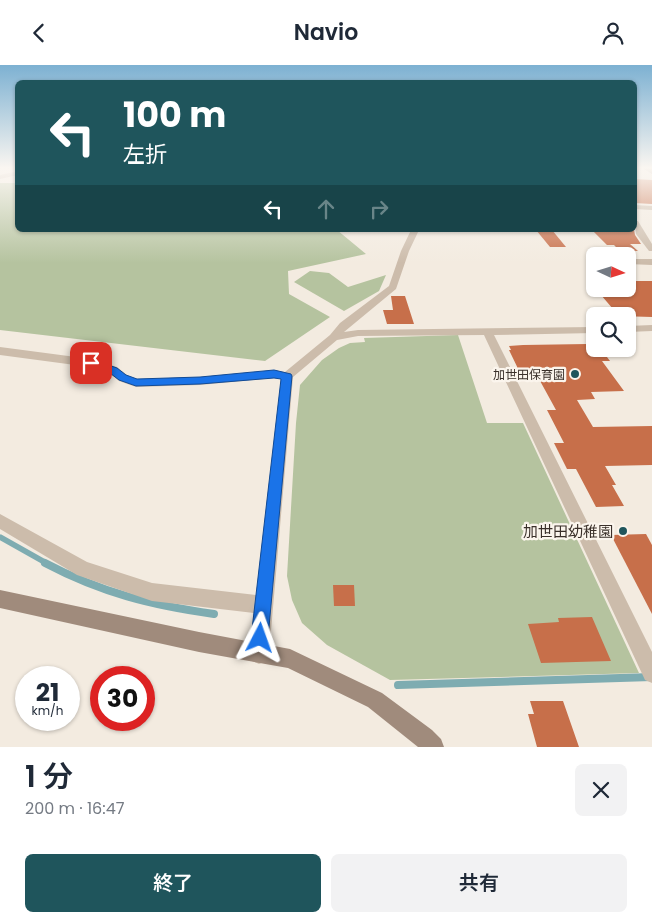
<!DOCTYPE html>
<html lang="ja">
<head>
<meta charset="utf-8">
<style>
	:root { --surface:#fff; --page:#f2f2f3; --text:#1f2937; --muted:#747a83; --accent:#1f555c }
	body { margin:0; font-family:Poppins,"Noto Sans JP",sans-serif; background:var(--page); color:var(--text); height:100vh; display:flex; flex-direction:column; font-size:19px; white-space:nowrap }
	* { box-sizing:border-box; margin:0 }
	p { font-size:16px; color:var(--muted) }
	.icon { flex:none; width:28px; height:28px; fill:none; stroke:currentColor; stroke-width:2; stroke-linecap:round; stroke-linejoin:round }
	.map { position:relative; height:682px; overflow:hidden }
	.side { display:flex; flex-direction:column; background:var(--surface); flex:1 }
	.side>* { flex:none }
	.top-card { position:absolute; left:15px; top:15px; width:622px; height:152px; border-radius:8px; box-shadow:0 1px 4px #0004; background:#1f555c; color:#fff; overflow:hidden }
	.needle { width:32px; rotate:94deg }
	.tools { position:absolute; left:586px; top:182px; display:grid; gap:10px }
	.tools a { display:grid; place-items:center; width:50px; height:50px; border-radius:8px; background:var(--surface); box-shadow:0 1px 4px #0004; font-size:25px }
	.speed { position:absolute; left:15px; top:601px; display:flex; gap:10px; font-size:25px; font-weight:700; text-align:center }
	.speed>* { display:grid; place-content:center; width:65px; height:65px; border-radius:50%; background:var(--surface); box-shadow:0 1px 4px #0004; line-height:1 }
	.speed small { font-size:12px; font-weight:400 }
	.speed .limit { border:8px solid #d22; background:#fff; color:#111 }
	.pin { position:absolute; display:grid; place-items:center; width:42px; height:42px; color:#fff; margin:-21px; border-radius:10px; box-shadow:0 2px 8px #0006 }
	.me { position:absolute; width:55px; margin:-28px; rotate:4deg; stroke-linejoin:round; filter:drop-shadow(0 0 4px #0008) }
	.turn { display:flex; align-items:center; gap:18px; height:105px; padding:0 25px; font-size:22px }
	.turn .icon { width:65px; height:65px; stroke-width:2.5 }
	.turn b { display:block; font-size:35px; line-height:42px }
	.lanes { display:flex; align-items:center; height:48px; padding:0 25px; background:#0003; justify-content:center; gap:25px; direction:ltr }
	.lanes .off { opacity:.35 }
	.round { display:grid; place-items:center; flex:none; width:52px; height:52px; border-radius:8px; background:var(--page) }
	.head { display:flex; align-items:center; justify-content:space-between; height:85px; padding:0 25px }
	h1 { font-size:30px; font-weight:600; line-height:38px }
	.cta { display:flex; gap:10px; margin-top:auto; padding:10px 25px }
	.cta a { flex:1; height:58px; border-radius:8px; background:var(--accent); color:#fff; font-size:20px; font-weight:600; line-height:58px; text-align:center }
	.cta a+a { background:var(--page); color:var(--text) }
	header { display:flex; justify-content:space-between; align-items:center; height:65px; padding:0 25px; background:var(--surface); font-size:22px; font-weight:600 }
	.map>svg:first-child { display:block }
</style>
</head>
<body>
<header><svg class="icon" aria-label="back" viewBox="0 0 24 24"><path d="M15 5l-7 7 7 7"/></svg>Navio<svg class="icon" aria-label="person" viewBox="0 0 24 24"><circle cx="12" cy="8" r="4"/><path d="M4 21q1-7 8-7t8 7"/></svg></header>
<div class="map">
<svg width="652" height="682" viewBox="0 0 652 682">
	<rect width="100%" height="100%" fill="#f3ebe0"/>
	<!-- green -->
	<g fill="#b5c39f">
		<path d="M0 118H17L18 165H337L366 189 288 206 289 229 330 252 265 296 0 265Z"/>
		<path d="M310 206 329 208 348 222 386 210 379 226 344 246 294 217Z"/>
		<path d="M458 270 487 358H523L639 608 390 615 327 580 302 558 292 535 287 511 296 358 300 320 322 295 339 283 350 278 365 277 364 273Z"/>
	</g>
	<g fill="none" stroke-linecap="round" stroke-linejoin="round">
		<!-- stream-far1 -->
		<path stroke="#7eacb1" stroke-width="5.5" d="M0 472 48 499"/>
		<!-- stream -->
		<g stroke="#7eacb1" stroke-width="8">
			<path d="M45 498C102 528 151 540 214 549"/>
			<path d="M398 620 652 612"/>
		</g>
	</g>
	<!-- building -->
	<g fill="#c76f4a">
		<path d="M635 114 652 115V139L635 138Z"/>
		<path d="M536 165H552L566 182H550Z"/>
		<path d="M592 165H634L635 170 641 179H630L638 186 619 185 614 180H607Z"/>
		<path d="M628 216H652V252L619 251 601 230H628Z"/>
		<path d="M391 231H405L414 259H387L383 245H393Z"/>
		<path d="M587 279 595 280V284H601L610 296H602L624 326 591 327 595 334 577 335 593 362 652 361V400L605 401 616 420H612L624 441 596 442 576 404H567L554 378H564L547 345H556L539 314H523L509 285H511L509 281 523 280Z"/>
		<path d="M646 469 652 480V549L611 470Z"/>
		<path d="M333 520H354L355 541H334Z"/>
		<path d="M592 552 611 596 541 598 528 559 559 557 558 553Z"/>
		<path d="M530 636H563L579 682H537L528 649H534Z"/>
	</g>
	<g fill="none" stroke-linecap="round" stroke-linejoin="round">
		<!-- street -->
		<g fill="#ccbcab" fill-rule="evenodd">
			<path d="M18 106V110L0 114V110Z"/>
			<path d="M635 140 652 141V145L635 144Z"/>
			<path d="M635 156H638L652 179V186H649L636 169Z"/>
			<path d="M411 165H419L409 186 396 224 344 267 358 265 595 262V268L494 270 652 587V618L645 615 484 270 358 271 337 275 293 312 269 589 266 596 259 599 252 596 249 589 254 548 152 536 77 510 0 464V449L87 497 152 518 256 530 281 314 274 313 200 320 136 322 119 316 109 308 90 302 0 290V282L91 294 117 302 127 310 137 314 200 312 274 305 285 307 330 270 340 258 389 221 401 186Z"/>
			<path d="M652 194V200L628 199V194Z"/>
			<path d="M652 260V266L628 267V261Z"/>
		</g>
		<!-- secondary -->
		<g fill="#a08b7c" fill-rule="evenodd">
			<path d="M641 102 652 104V109Z"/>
			<path d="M0 525 199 567 290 584 382 628 432 665 441 674 444 682H418L368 642 288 603 199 587 0 543Z"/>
		</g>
	</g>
	<!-- sky -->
	<linearGradient id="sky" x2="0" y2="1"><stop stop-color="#7db1d2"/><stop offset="0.52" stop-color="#faf6f1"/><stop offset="1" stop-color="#faf6f1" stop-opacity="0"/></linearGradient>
	<rect width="652" height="198" fill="url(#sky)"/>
	<!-- route -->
	<path fill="#1a73e8" stroke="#114b97" d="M91 294 117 303 126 310 137 314 200 312 274 305 291 309 292 311 268 573 266 579 260 582 254 579 251 573 281 314 274 313 200 319 136 321 119 315 110 308 88 300 86 298 88 295Z"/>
	<!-- markers -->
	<g fill="#1f555c" stroke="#fbf5ed" stroke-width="2">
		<circle cx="575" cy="309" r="5"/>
		<circle cx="623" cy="466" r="5"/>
	</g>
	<g text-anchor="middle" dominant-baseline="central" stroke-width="4.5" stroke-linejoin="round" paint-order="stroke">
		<!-- poi labels -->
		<g font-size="12" fill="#3a302a" stroke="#fbf5ed" text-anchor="end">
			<text x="565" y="309">加世田保育園</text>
		</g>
		<!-- near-poi labels -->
		<g font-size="15" fill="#3a302a" stroke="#fbf5ed" text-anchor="end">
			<text x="613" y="466">加世田幼稚園</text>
		</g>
	</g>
</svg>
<div class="tools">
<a><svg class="needle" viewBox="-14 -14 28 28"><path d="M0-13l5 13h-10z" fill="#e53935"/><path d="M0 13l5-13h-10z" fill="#747a83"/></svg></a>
<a><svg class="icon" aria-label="search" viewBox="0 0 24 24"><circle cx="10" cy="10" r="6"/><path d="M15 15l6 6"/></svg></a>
</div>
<div class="speed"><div>21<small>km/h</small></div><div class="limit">30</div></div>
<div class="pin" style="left:91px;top:298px;background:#d93025"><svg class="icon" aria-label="arrive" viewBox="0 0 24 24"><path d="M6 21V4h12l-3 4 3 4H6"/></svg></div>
<svg class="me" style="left:260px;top:573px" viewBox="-20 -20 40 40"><path d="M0-17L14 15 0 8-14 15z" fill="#1a73e8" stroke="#fff" stroke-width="4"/></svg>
<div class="top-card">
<div class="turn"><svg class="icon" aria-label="left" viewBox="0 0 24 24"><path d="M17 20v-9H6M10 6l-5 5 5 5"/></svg><div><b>100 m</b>左折</div></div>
<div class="lanes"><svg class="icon" aria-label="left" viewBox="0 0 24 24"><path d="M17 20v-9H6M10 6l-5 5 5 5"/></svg><svg class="icon off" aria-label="ahead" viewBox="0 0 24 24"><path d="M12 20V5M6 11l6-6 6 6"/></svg><svg class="icon off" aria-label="right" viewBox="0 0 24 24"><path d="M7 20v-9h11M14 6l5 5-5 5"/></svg></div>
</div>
</div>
<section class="side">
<div class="head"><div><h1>1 分</h1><p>200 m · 16:47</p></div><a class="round"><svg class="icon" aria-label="close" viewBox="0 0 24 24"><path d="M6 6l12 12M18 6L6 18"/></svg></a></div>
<div class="cta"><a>終了</a><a>共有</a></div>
</section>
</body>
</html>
